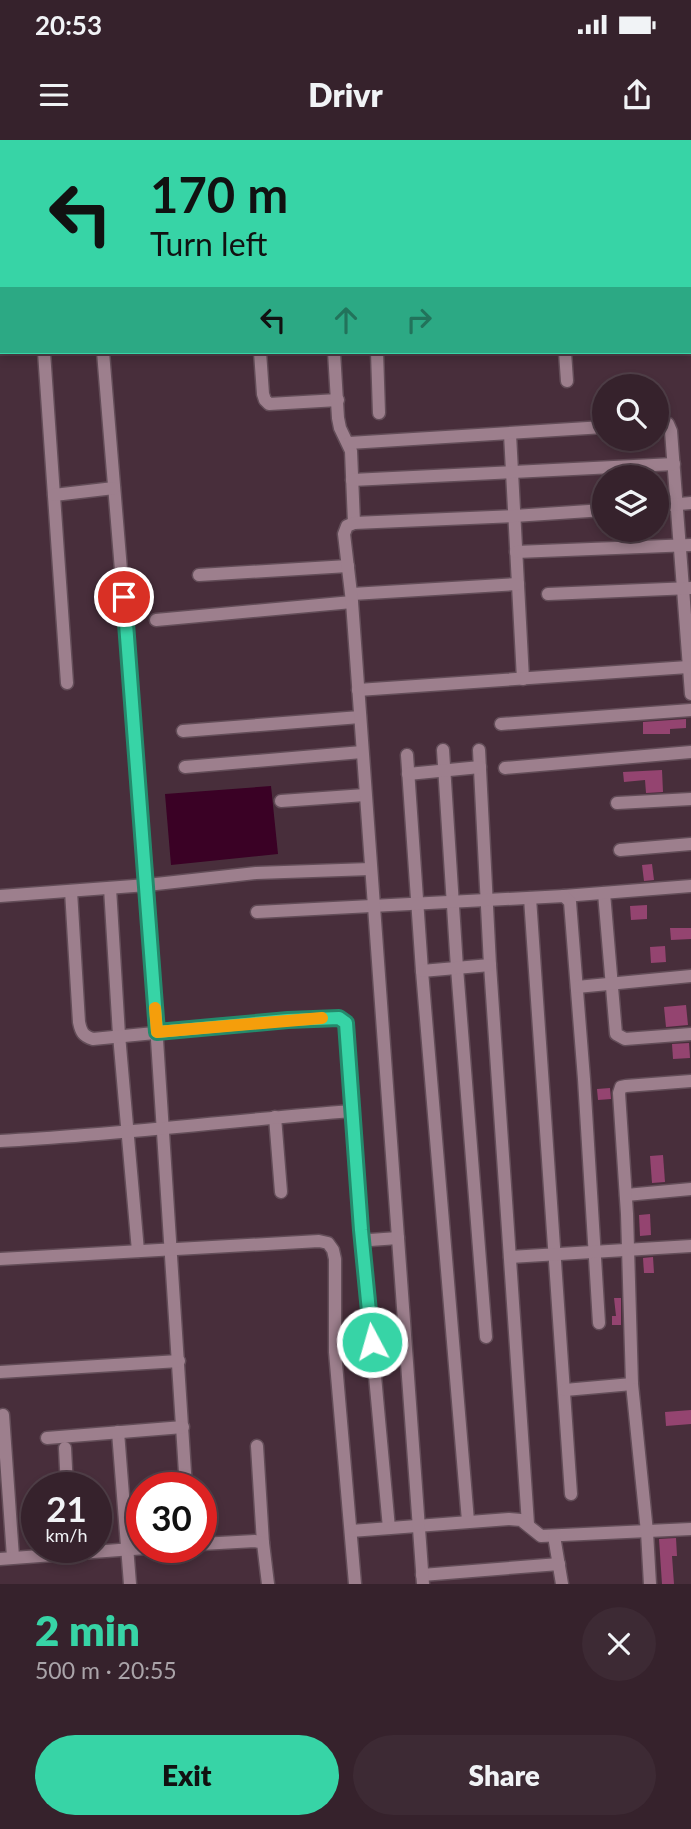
<!DOCTYPE html>
<html lang="en">
<head>
<meta charset="utf-8">
<style>
	:root { --surface:#36222c; --page:#3d2a34; --text:#f1f3f6; --muted:#aaa4a9; --line:#503f48; --accent:#37d4a6 }
	body { margin:0; font-family:Lato,sans-serif; background:var(--page); color:var(--text); height:100vh; display:flex; flex-direction:column; font-size:26px; white-space:nowrap }
	* { box-sizing:border-box; margin:0 }
	p { font-size:23px; color:var(--muted) }
	.icon { flex:none; width:38px; height:38px; fill:none; stroke:currentColor; stroke-width:2; stroke-linecap:round; stroke-linejoin:round }
	.map { position:relative; height:1444px; overflow:hidden }
	.details { display:flex; flex-direction:column; background:var(--surface); flex:1 }
	.details>* { flex:none }
	.top-card { position:absolute; left:0px; top:0px; width:691px; height:214px; box-shadow:0 4px 10px #0003,0 0 0 2px var(--line); background:#37d4a6; color:#111; overflow:hidden }
	.tools { position:absolute; left:592px; top:234px; display:grid; gap:14px }
	.tools a { display:grid; place-items:center; width:77px; height:77px; border-radius:50%; background:var(--surface); box-shadow:0 4px 10px #0003,0 0 0 2px var(--line); font-size:35px }
	.speed { position:absolute; left:21px; top:1332px; display:flex; gap:14px; font-size:35px; font-weight:700; text-align:center }
	.speed>* { display:grid; place-content:center; width:91px; height:91px; border-radius:50%; background:var(--surface); box-shadow:0 4px 10px #0003,0 0 0 2px var(--line); line-height:1 }
	.speed small { font-size:18px; font-weight:400 }
	.speed .limit { border:10px solid #d22; background:#fff; color:#111 }
	.pin { position:absolute; display:grid; place-items:center; width:60px; height:60px; color:#fff; margin:-30px; border:4px solid #fff; border-radius:50%; box-shadow:0 2px 7px #0007 }
	.me { position:absolute; width:77px; margin:-38px; rotate:354deg; stroke-linejoin:round; filter:drop-shadow(0 0 5px #0008) }
	.turn { display:flex; align-items:center; gap:24px; height:147px; padding:0 35px; font-size:32px }
	.turn .icon { width:91px; height:91px; stroke-width:2.5 }
	.turn b { display:block; font-size:49px; line-height:60px }
	.lanes { display:flex; align-items:center; height:66px; padding:0 35px; background:#0003; justify-content:center; gap:35px; direction:ltr }
	.lanes .off { opacity:.35 }
	.round { display:grid; place-items:center; flex:none; width:74px; height:74px; border-radius:37px; background:var(--page) }
	.overview { display:flex; align-items:center; justify-content:space-between; height:119px; padding:0 35px }
	h1 { font-size:42px; font-weight:800; line-height:52px; color:var(--accent) }
	.primary-button { display:flex; gap:14px; margin-top:auto; padding:14px 35px }
	.primary-button a { flex:1; height:80px; border-radius:42px; background:var(--accent); color:#111; font-size:28px; font-weight:800; line-height:80px; text-align:center }
	.primary-button a+a { background:var(--page); color:var(--text) }
	.status { display:flex; justify-content:space-between; align-items:center; height:49px; padding:0 35px; background:var(--surface); direction:ltr }
	.status svg { height:19px; fill:currentColor }
	header { display:flex; justify-content:space-between; align-items:center; height:91px; padding:0 35px; background:var(--surface); font-size:32px; font-weight:800 }
	.map>svg:first-child { display:block }
</style>
</head>
<body>
<div class="status"><b>20:53</b><svg viewBox="0 0 49 12"><path d="M0 12V9h3v3zM5 12V6h3v6zM10 12V3h3v9zM15 12V0h3v12zM26 1h20v11H26zM47 4h2v5h-2z"/></svg></div>
<header><svg class="icon" aria-label="menu" viewBox="0 0 24 24"><path d="M4 6h16M4 12h16M4 18h16"/></svg>Drivr<svg class="icon" aria-label="share" viewBox="0 0 24 24"><path d="M12 15V3M7 8l5-5 5 5M5 13v7h14v-7"/></svg></header>
<div class="map">
<svg width="691" height="1444" viewBox="0 0 691 1444">
	<rect width="100%" height="100%" fill="#482e3b"/>
	<!-- water -->
	<path fill="#3a0125" d="M271 646 278 714 171 725 165 654Z"/>
	<!-- building -->
	<g fill="#944470">
		<path d="M686 579V588L670 589V594H643V582Z"/>
		<path d="M662 630 663 652 646 653 645 640 624 642 623 632Z"/>
		<path d="M652 724 654 740 644 741 642 725Z"/>
		<path d="M647 765V779L631 780 630 766Z"/>
		<path d="M670 788H691V799L671 800Z"/>
		<path d="M665 806 666 822 651 823 650 807Z"/>
		<path d="M686 865 688 885 666 887 664 867Z"/>
		<path d="M689 903 690 918 673 919 672 904Z"/>
		<path d="M610 948 611 959 598 960 597 949Z"/>
		<path d="M663 1015 665 1042 652 1043 650 1016Z"/>
		<path d="M650 1074 651 1095 640 1096 639 1075Z"/>
		<path d="M653 1117 654 1133H644L643 1118Z"/>
		<path d="M614 1158H621V1185H612V1176H616Z"/>
		<path d="M691 1270V1284L666 1286 665 1272Z"/>
		<path d="M676 1398 677 1416H672L674 1444H662L659 1399Z"/>
	</g>
	<g fill="none" stroke-linecap="round" stroke-linejoin="round">
		<defs>
			<g id="minor">
				<path d="M29 0V2"/>
				<path d="M86 0V2"/>
				<path d="M172 0V2"/>
				<path d="M245 0V2"/>
				<path d="M283 0V2"/>
				<path d="M316 0V2"/>
				<path d="M550 0V2"/>
				<path d="M690 32H691"/>
				<path d="M690 115H691"/>
				<path d="M44 212 67 543"/>
				<path d="M103 212 147 745 186 1348"/>
				<path d="M260 212 263 254 265 260 269 264 338 260"/>
				<path d="M334 212 338 278 340 288 351 311 354 383"/>
				<path d="M377 212 379 273"/>
				<path d="M565 212 567 241"/>
				<path d="M656 283 668 284 671 291 691 554"/>
				<path d="M510 294 523 539"/>
				<path d="M349 303 604 287"/>
				<path d="M352 340 674 324"/>
				<path d="M54 355 114 348"/>
				<path d="M656 366 691 363"/>
				<path d="M516 412 691 405"/>
				<path d="M199 435 348 426"/>
				<path d="M352 454 518 444"/>
				<path d="M548 454 691 448"/>
				<path d="M156 480 352 462"/>
				<path d="M358 550 688 527"/>
				<path d="M501 584 691 570"/>
				<path d="M183 591 360 577"/>
				<path d="M443 610 457 828 486 1197"/>
				<path d="M479 610 490 825 528 1384"/>
				<path d="M407 615 422 831 468 1381"/>
				<path d="M185 627 362 612"/>
				<path d="M505 628 691 612"/>
				<path d="M408 634 480 627"/>
				<path d="M281 661 365 655"/>
				<path d="M617 663 691 659"/>
				<path d="M620 710 691 704"/>
				<path d="M110 748 119 895 138 1111"/>
				<path d="M71 751 79 882C81 892 83 896 93 899L288 880 339 878 343 880 347 888 362 1095 365 1099 370 1100 398 1098"/>
				<path d="M604 753 616 894 625 899 691 894"/>
				<path d="M0 756 147 745 256 733 370 729"/>
				<path d="M564 756 691 746"/>
				<path d="M530 758 571 1354"/>
				<path d="M257 772 564 756 570 762 584 939 599 1183"/>
				<path d="M422 831 490 825"/>
				<path d="M577 847 691 836"/>
				<path d="M275 977 281 1052"/>
				<path d="M0 1001C118 995 234 980 352 971"/>
				<path d="M626 1055 691 1049"/>
				<path d="M362 1095 389 1388"/>
				<path d="M510 1117 691 1106"/>
				<path d="M0 1119 319 1101 328 1103 333 1110 335 1119V1212L355 1444"/>
				<path d="M0 1232 179 1221"/>
				<path d="M565 1250 632 1244"/>
				<path d="M3 1275 13 1417"/>
				<path d="M118 1292 130 1444"/>
				<path d="M47 1298 183 1287"/>
				<path d="M257 1306 263 1403"/>
				<path d="M65 1308 67 1348"/>
				<path d="M351 1391 509 1379 521 1380 541 1396 691 1389"/>
				<path d="M554 1396 562 1444"/>
				<path d="M201 1404 255 1401 263 1403 268 1444"/>
				<path d="M0 1419 159 1407"/>
				<path d="M422 1435 559 1424"/>
				<path d="M423 1444 352 462 344 394 347 386 354 383 514 376 604 370"/>
				<path d="M650 1444 647 1392 632 1244 627 1074 619 953 621 947 626 946 691 941"/>
			</g>
		</defs>
		<!-- minor casing -->
		<use href="#minor" stroke="#634d58" stroke-width="15"/>
		<!-- minor -->
		<use href="#minor" stroke="#9d7f8d" stroke-width="12"/>
	</g>
	<g fill="none" stroke-linecap="round" stroke-linejoin="round">
		<defs>
			<path id="route" d="M124 457 157 892 288 880 339 878 346 883 361 1090 372 1202"/>
		</defs>
		<!-- route casing -->
		<use href="#route" stroke="#248a6c" stroke-width="18"/>
		<!-- route -->
		<use href="#route" stroke="#37d4a6" stroke-width="12"/>
		<!-- slow -->
		<path stroke="#f59e0b" stroke-width="12" d="M155 868 157 892 322 878"/>
	</g>
</svg>
<div class="tools">
<a><svg class="icon" aria-label="search" viewBox="0 0 24 24"><circle cx="10" cy="10" r="6"/><path d="M15 15l6 6"/></svg></a>
<a><svg class="icon" aria-label="layers" viewBox="0 0 24 24"><path d="M12 4l9 5-9 5-9-5zM3 14l9 5 9-5"/></svg></a>
</div>
<div class="speed"><div>21<small>km/h</small></div><div class="limit">30</div></div>
<div class="pin" style="left:124px;top:457px;background:#d93025"><svg class="icon" aria-label="arrive" viewBox="0 0 24 24"><path d="M6 21V4h12l-3 4 3 4H6"/></svg></div>
<svg class="me" style="left:372px;top:1202px" viewBox="-20 -20 40 40"><circle r="17" fill="#37d4a6" stroke="#fff" stroke-width="3"/><path d="M0-11L8 9 0 5-8 9z" fill="#fff"/></svg>
<div class="top-card">
<div class="turn"><svg class="icon" aria-label="left" viewBox="0 0 24 24"><path d="M17 20v-9H6M10 6l-5 5 5 5"/></svg><div><b>170 m</b>Turn left</div></div>
<div class="lanes"><svg class="icon" aria-label="left" viewBox="0 0 24 24"><path d="M17 20v-9H6M10 6l-5 5 5 5"/></svg><svg class="icon off" aria-label="ahead" viewBox="0 0 24 24"><path d="M12 20V5M6 11l6-6 6 6"/></svg><svg class="icon off" aria-label="right" viewBox="0 0 24 24"><path d="M7 20v-9h11M14 6l5 5-5 5"/></svg></div>
</div>
</div>
<section class="details">
<div class="overview"><div><h1>2 min</h1><p>500 m · 20:55</p></div><a class="round"><svg class="icon" aria-label="close" viewBox="0 0 24 24"><path d="M6 6l12 12M18 6L6 18"/></svg></a></div>
<div class="primary-button"><a>Exit</a><a>Share</a></div>
</section>
</body>
</html>
